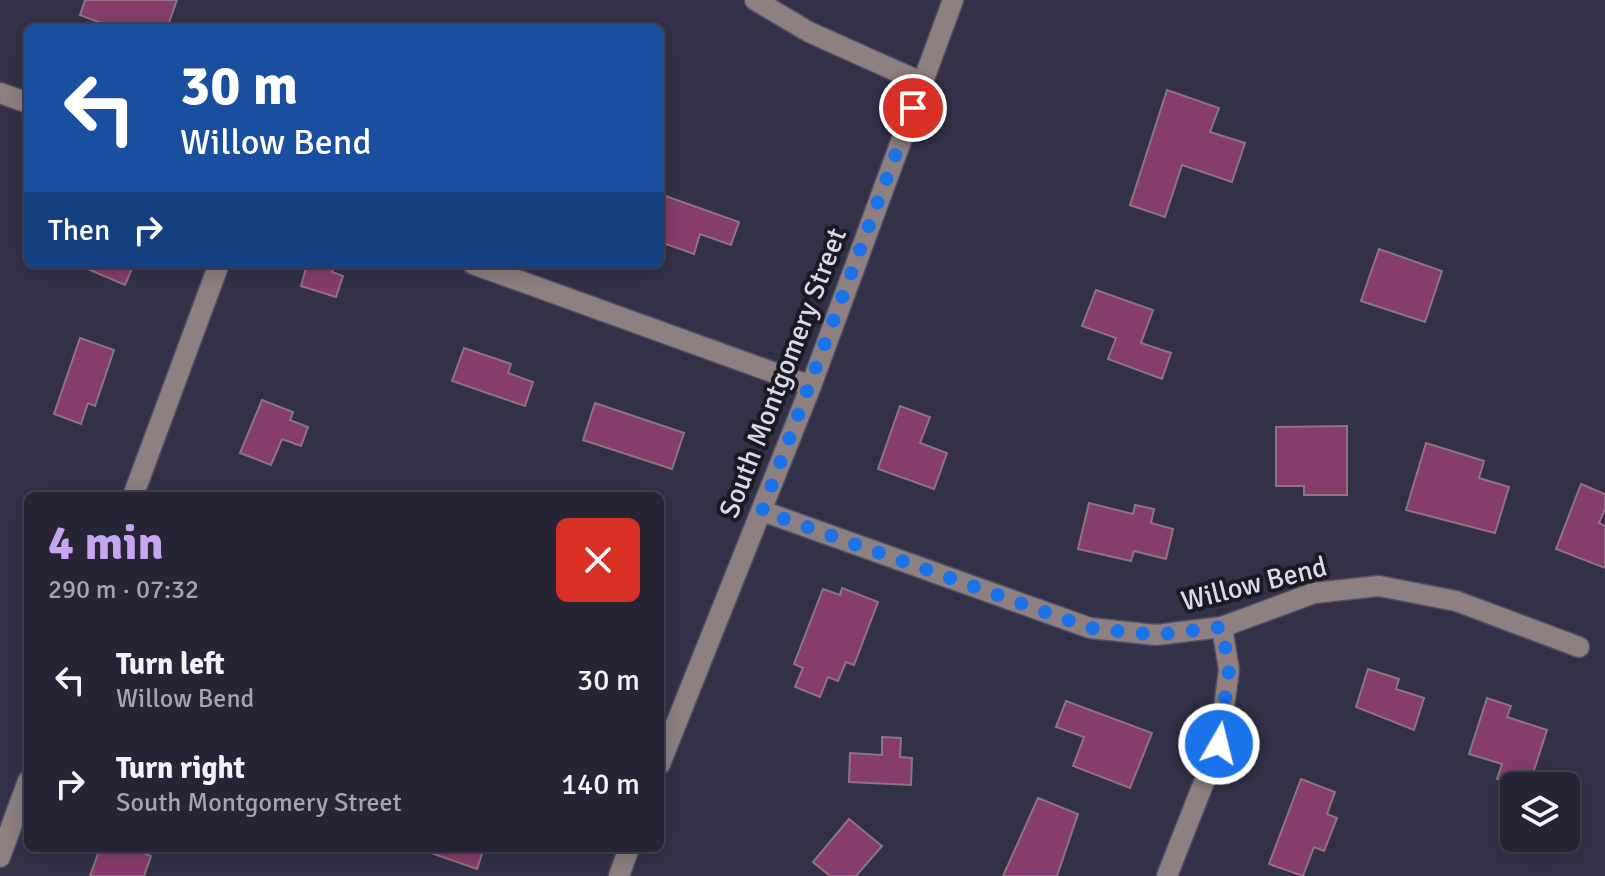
<!DOCTYPE html>
<html lang="en">
<head>
<meta charset="utf-8">
<style>
	:root { --surface:#262536; --page:#323142; --text:#f1f3f6; --muted:#a4a5ad; --line:#424251; --accent:#c6a6f0 }
	body { margin:0; font-family:Signika,sans-serif; background:var(--page); color:var(--text); height:100vh; display:flex; flex-direction:column; font-size:30px; white-space:nowrap }
	* { box-sizing:border-box; margin:0 }
	p { font-size:26px; color:var(--muted) }
	.icon { flex:none; width:44px; height:44px; fill:none; stroke:currentColor; stroke-width:2; stroke-linecap:round; stroke-linejoin:round }
	.map { position:relative; flex:1; overflow:hidden }
	.panel { position:absolute; left:24px; top:492px; width:640px; height:360px; display:flex; flex-direction:column; background:var(--surface); border-radius:12px; box-shadow:0 4px 20px #0003,0 0 0 2px var(--line) }
	.panel>* { flex:none }
	.banner { position:absolute; left:24px; top:24px; width:640px; height:244px; border-radius:12px; box-shadow:0 4px 20px #0003,0 0 0 2px var(--line); background:#1a4fa0; color:#fff; overflow:hidden }
	.fabs { position:absolute; left:1500px; top:772px; display:grid; gap:16px }
	.fabs a { display:grid; place-items:center; width:80px; height:80px; border-radius:12px; background:var(--surface); box-shadow:0 4px 20px #0003,0 0 0 2px var(--line); font-size:40px }
	.pin { position:absolute; display:grid; place-items:center; width:68px; height:68px; color:#fff; margin:-34px; border:4px solid #fff; border-radius:50%; box-shadow:0 2px 8px #0007 }
	.me { position:absolute; width:88px; margin:-44px; rotate:8deg; stroke-linejoin:round; filter:drop-shadow(0 0 6px #0008) }
	.turn { display:flex; align-items:center; gap:28px; height:168px; padding:0 24px; font-size:36px }
	.turn .icon { width:104px; height:104px; stroke-width:2.5 }
	.turn b { display:block; font-size:56px; line-height:68px }
	.then { display:flex; align-items:center; height:76px; padding:0 24px; background:#0003; gap:16px; font-size:30px }
	.round { display:grid; place-items:center; flex:none; width:84px; height:84px; border-radius:12px; background:var(--page) }
	.summary { display:flex; align-items:center; justify-content:space-between; height:136px; padding:0 24px }
	h1 { font-size:48px; font-weight:700; line-height:60px; color:var(--accent) }
	ul { padding:0; list-style:none }
	li { display:flex; align-items:center; gap:24px; height:104px; padding:0 24px }
	li div { flex:1 }
	li b { display:block; font-size:30px }
	li em { font-style:normal }
	.map>svg:first-child { display:block }
</style>
</head>
<body>
<div class="map">
<svg width="1605" height="876" viewBox="0 0 1605 876">
	<rect width="100%" height="100%" fill="#323148"/>
	<!-- building -->
	<g fill="#873d6c" stroke="#8e7382" stroke-width="2">
		<path d="M85 0H177L167 28H114L80 15Z"/>
		<path d="M1167 90 1219 108 1210 132 1245 143 1232 182 1182 165 1165 217 1130 205Z"/>
		<path d="M660 194 739 222 731 245 700 234 694 254 660 242Z"/>
		<path d="M1379 249 1442 271 1425 322 1361 301Z"/>
		<path d="M76 264H134L125 285Z"/>
		<path d="M307 264H335L332 272 343 276 336 297 301 286Z"/>
		<path d="M1096 290 1153 310 1141 343 1171 353 1162 379 1108 359 1116 338 1082 326Z"/>
		<path d="M80 338 114 350 95 406 88 403 81 424 54 414Z"/>
		<path d="M464 348 511 364 508 373 533 382 525 406 452 381Z"/>
		<path d="M262 400 293 412 290 420 308 427 301 446 282 439 271 465 240 453Z"/>
		<path d="M595 403 684 433 672 469 583 440Z"/>
		<path d="M900 406 930 417 920 443 947 453 934 489 878 469Z"/>
		<path d="M1347 426V495H1304V486H1276V427Z"/>
		<path d="M1426 443 1484 461 1479 478 1509 487 1495 533 1406 510Z"/>
		<path d="M1581 484 1605 494V509L1599 523 1605 526V568L1556 549Z"/>
		<path d="M1089 503 1133 514 1135 505 1154 509 1151 523 1173 529 1166 559 1134 551 1131 561 1078 549Z"/>
		<path d="M842 588 878 602 854 665 846 662 838 681 828 677 820 697 795 687 803 668 794 664 823 589 840 595Z"/>
		<path d="M1368 669 1399 679 1396 689 1424 698 1414 730 1356 707Z"/>
		<path d="M1487 698 1511 706 1507 717 1547 730 1529 786 1497 779 1502 764 1469 754Z"/>
		<path d="M1066 701 1152 733 1130 788 1073 766 1084 737 1056 727Z"/>
		<path d="M882 737 901 738 900 757 912 758 911 785 849 782 850 753 882 755Z"/>
		<path d="M1301 779 1335 792 1327 814 1337 818 1324 851 1314 847 1303 876 1269 864Z"/>
		<path d="M1038 798 1078 814 1057 876H1003Z"/>
		<path d="M849 819 882 846 856 876H830L813 862Z"/>
		<path d="M100 848H130L151 856 144 876H90Z"/>
		<path d="M426 848H484L477 869 425 851Z"/>
	</g>
	<g fill="none" stroke-linecap="round" stroke-linejoin="round">
		<defs>
			<g id="minor">
				<path d="M755 0 809 32 923 83"/>
				<path d="M0 93 28 103"/>
				<path d="M473 264 811 386"/>
				<path d="M133 496 219 264"/>
				<path d="M762 511 1090 628 1156 635 1222 627 1314 593 1379 586 1456 601 1579 647"/>
				<path d="M660 764 811 386 953 0"/>
				<path d="M0 857 28 781"/>
				<path d="M619 876 629 848"/>
				<path d="M1167 876 1219 744 1229 670 1222 627"/>
			</g>
		</defs>
		<!-- minor casing -->
		<use href="#minor" stroke="#504f65" stroke-width="23"/>
		<!-- minor -->
		<use href="#minor" stroke="#8e7f81" stroke-width="20"/>
	</g>
	<g fill="none" stroke-linecap="round" stroke-linejoin="round">
		<!-- route -->
		<path stroke="#1a73e8" stroke-width="14" stroke-dasharray="0 25.2" d="M913 108 762 511 1090 628 1156 635 1222 627 1229 670 1219 744"/>
	</g>
	<g text-anchor="middle" dominant-baseline="central" stroke-width="8" stroke-linejoin="round" paint-order="stroke">
		<!-- street labels -->
		<g font-size="28" fill="#d9d9e8" stroke="#1a1a25">
			<text transform="translate(783 373) rotate(-69)">South Montgomery Street</text>
			<text transform="translate(1254 584) rotate(-14)">Willow Bend</text>
		</g>
	</g>
</svg>
<div class="fabs">
<a><svg class="icon" aria-label="layers" viewBox="0 0 24 24"><path d="M12 4l9 5-9 5-9-5zM3 14l9 5 9-5"/></svg></a>
</div>
<div class="pin" style="left:913px;top:108px;background:#d93025"><svg class="icon" aria-label="arrive" viewBox="0 0 24 24"><path d="M6 21V4h12l-3 4 3 4H6"/></svg></div>
<svg class="me" style="left:1219px;top:744px" viewBox="-20 -20 40 40"><circle r="17" fill="#1a73e8" stroke="#fff" stroke-width="3"/><path d="M0-11L8 9 0 5-8 9z" fill="#fff"/></svg>
<div class="banner">
<div class="turn"><svg class="icon" aria-label="left" viewBox="0 0 24 24"><path d="M17 20v-9H6M10 6l-5 5 5 5"/></svg><div><b>30 m</b>Willow Bend</div></div>
<div class="then">Then<svg class="icon" aria-label="right" viewBox="0 0 24 24"><path d="M7 20v-9h11M14 6l5 5-5 5"/></svg></div>
</div>
<section class="panel">
<div class="summary"><div><h1>4 min</h1><p>290 m · 07:32</p></div><a class="round" style="background:#d93025;color:#fff"><svg class="icon" aria-label="close" viewBox="0 0 24 24"><path d="M6 6l12 12M18 6L6 18"/></svg></a></div>
<ul>
<li><svg class="icon" aria-label="left" viewBox="0 0 24 24"><path d="M17 20v-9H6M10 6l-5 5 5 5"/></svg><div><b>Turn left</b><p>Willow Bend</p></div><em>30 m</em></li>
<li><svg class="icon" aria-label="right" viewBox="0 0 24 24"><path d="M7 20v-9h11M14 6l5 5-5 5"/></svg><div><b>Turn right</b><p>South Montgomery Street</p></div><em>140 m</em></li>
</ul>
</section>
</div>
</body>
</html>
